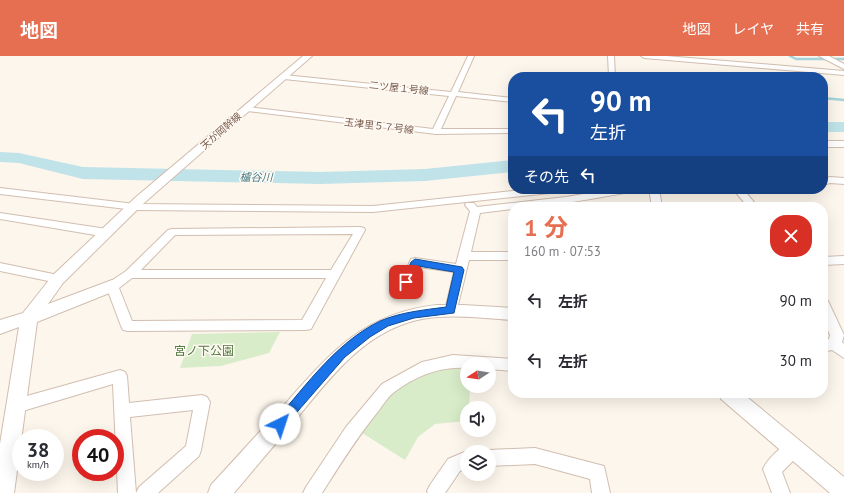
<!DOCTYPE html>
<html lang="ja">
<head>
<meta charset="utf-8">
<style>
	:root { --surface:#fff; --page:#f2f2f3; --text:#2b2b33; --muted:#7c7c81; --accent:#e76f51 }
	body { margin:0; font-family:"PT Sans","Noto Sans JP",sans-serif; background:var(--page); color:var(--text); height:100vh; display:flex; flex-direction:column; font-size:15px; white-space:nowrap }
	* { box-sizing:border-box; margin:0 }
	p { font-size:13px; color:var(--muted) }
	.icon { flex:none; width:22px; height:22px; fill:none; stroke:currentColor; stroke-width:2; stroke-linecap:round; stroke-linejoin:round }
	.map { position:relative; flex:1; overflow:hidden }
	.drawer { position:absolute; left:508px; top:146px; width:320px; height:196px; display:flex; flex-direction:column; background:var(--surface); border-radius:16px; box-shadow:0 4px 16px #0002 }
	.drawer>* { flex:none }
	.banner { position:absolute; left:508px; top:16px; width:320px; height:122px; border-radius:16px; box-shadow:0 4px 16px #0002; background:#1a4fa0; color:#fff; overflow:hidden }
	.needle { width:26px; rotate:258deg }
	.buttons { position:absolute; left:460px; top:301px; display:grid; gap:8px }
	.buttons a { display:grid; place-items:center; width:36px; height:36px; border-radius:50%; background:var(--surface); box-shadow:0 4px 16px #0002; font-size:20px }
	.speed { position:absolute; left:12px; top:373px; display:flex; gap:8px; font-size:20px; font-weight:700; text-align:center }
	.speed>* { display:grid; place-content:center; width:52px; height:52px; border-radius:50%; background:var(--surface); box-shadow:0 4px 16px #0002; line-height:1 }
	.speed small { font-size:10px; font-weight:400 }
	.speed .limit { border:6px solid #d22; background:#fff; color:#111 }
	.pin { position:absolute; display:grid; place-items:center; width:34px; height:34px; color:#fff; margin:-17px; border-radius:8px; box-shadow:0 2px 6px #0006 }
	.me { position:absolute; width:44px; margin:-22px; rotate:41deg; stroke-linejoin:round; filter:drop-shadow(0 0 3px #0008) }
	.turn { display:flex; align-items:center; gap:14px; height:84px; padding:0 16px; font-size:18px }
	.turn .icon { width:52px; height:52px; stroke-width:2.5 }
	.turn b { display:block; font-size:28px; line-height:34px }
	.then { display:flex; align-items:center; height:38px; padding:0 16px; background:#0003; gap:8px; font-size:15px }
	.round { display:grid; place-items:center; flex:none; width:42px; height:42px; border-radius:16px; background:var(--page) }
	.overview { display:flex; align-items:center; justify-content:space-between; height:68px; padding:0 16px }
	h1 { font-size:24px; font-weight:700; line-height:30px; color:var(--accent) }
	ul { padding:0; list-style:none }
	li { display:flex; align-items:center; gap:12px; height:60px; padding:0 16px }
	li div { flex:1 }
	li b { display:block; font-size:15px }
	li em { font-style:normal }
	header { display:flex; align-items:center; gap:24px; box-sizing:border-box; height:56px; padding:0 20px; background:var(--accent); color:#fff }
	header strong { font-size:19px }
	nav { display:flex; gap:22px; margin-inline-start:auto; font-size:14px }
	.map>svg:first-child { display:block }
</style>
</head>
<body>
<header>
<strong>地図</strong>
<nav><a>地図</a><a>レイヤ</a><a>共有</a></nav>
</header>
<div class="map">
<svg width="844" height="437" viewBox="0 0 844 437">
	<rect width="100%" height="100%" fill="#fdf6ec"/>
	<!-- green -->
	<g fill="#d8ecc9">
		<path d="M280 276 269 297 221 310 180 312 192 278Z"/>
		<path d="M467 310V330H470L469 352H467V365L435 368 418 381 405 404 359 375C381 346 400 324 436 313 446 310 457 311 467 310Z"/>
	</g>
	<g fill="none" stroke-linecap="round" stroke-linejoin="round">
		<!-- stream -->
		<g stroke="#a5d3da" stroke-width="2.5">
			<path d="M790 0 796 3H844"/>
			<path d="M823 42 844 44"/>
		</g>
		<!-- river -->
		<g fill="#bfe3e8" fill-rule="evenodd">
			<rect x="823" y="66" width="21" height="10"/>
			<path d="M0 96 19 97 83 111 320 116 425 113 513 104V116L425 125 320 128 83 123 19 107 0 106Z"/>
		</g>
		<defs>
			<g id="minor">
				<path d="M468 0H474L458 36 513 42V46L456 40 441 73H513V77L436 78 247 55 243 53 247 51 433 73 449 40 284 23 281 21 284 19 451 36Z"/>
				<path d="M608 0H614L615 21H609Z"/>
				<path d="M641 0H666L844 15V19L644 2Z"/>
				<rect x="823" y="85" width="21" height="6"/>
				<path d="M830 121 844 122V128L830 127 823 129V123Z"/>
				<path d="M0 132 135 148 373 150 531 133H564L559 136 373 156 135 154 0 138Z"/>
				<path d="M613 133H635L630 136C591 143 552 151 513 151V153L480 157 471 196H513V204H469L456 257 451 259 446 257 445 254 454 216 419 211 406 239 402 241 398 239 396 236 411 203 415 202 456 208 470 155 465 149 466 147H474L477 151 566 141Z"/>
				<path d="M649 133H659L662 151H652Z"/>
				<path d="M733 133H743L758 151H748Z"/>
				<path d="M0 157 107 173 111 175 112 177 111 179 107 181 0 163Z"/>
				<path d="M360 171 364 172 365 174 311 273 306 274 128 275 123 274 121 270 106 230 108 227 126 215 168 174 172 173ZM353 178 331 214H141L175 179ZM132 222H326L302 264 132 265 119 232Z"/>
				<path d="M844 200V208L823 209V201Z"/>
				<path d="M0 207 58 219 62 220 64 223 62 226 58 227 0 215Z"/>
				<path d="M823 243 828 245 844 279 842 286 844 288V302L832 294 823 296V284L829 283 830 279 823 263Z"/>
				<path d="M453 299 513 303V315L489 313V308H467V312C440 310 415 320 393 337 387 342 381 352 376 358 356 383 339 410 322 437H303L306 431 346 371 382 328 422 306Z"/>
				<path d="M120 314 125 316 127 320 129 347 202 339 207 341 210 346 201 394 199 400 158 437H136L139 431 186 390 193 354 130 361 136 437H118L113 328 16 357 11 355 8 350 11 345 16 343Z"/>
				<path d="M793 385 799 387 801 393 799 399 782 416 790 437H772L763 413C768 402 782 389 793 385Z"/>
				<path d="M535 392 604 410 610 437H592L590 423 535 408 489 410V396H483L489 394Z"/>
				<path d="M467 395 470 396H467V412L460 415 445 437H428L427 435 430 429 448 403Z"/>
			</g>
			<g id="tertiary">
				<path d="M303 0H312L144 147 63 227 48 248 112 224 117 226 120 230 117 234 37 266 14 437H0V388L19 271 0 278V264L23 257 53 219 136 141Z"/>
				<path d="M819 0H829L844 8V13Z"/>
				<path d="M437 249H463L513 252V264C480 262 445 257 413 265 362 279 330 322 298 361 277 386 255 412 234 437H208L211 429C236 402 260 375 285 348 331 296 364 257 437 249Z"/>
				<path d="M719 337H742L844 421V437H830L721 343Z"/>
			</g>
		</defs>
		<!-- minor casing -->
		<use href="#minor" stroke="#d1beb0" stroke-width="2"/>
		<!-- tertiary casing -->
		<use href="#tertiary" stroke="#d1beb0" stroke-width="2"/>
		<!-- minor -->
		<use href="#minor" fill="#fff" fill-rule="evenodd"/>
		<!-- tertiary -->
		<use href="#tertiary" fill="#fff" fill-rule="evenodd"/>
	</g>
	<!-- route -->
	<path fill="#1a73e8" stroke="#114b97" d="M415 203 462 211 464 214 454 257 414 262 388 270 370 281 345 301 284 371 280 373 276 371 274 368 276 364C307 328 337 286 380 265 401 256 424 254 446 251L454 216 418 210 410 229H403L402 226 411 206Z"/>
	<g text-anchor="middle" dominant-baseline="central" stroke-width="3" stroke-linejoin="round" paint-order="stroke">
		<!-- far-street labels -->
		<g font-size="10" fill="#7a5c4d" stroke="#fffaf3">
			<text transform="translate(399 32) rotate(6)">二ツ屋１号線</text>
			<text transform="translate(379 70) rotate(7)">玉津里５７号線</text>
			<text transform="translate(221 75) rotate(-41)">天が岡幹線</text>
		</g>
		<!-- far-water labels -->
		<g font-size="11" font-style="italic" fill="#437c86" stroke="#fffaf3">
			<text transform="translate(256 121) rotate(1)">櫨谷川</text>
		</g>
		<!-- park labels -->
		<g font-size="12" fill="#537a41" stroke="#fffaf3">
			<text x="204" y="294">宮ノ下公園</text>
		</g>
	</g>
</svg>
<div class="buttons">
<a><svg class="needle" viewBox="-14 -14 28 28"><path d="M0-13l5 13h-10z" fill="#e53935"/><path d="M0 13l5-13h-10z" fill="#7c7c81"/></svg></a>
<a><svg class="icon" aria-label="sound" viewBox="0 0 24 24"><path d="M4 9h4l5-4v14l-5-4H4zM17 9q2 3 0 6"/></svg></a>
<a><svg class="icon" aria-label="layers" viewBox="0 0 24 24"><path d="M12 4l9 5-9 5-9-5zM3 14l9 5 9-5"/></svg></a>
</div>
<div class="speed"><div>38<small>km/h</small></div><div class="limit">40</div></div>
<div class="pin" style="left:406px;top:226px;background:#d93025"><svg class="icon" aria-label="arrive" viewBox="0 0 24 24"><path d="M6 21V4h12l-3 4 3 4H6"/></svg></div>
<svg class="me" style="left:280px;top:368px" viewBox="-20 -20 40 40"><circle r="19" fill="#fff"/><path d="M0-13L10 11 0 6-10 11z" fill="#1a73e8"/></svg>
<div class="banner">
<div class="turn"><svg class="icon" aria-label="left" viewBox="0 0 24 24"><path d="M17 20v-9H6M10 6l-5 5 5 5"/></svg><div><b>90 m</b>左折</div></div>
<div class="then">その先<svg class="icon" aria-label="left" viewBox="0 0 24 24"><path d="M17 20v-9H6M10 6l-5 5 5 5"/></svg></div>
</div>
<section class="drawer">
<div class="overview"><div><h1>1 分</h1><p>160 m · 07:53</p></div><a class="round" style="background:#d93025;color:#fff"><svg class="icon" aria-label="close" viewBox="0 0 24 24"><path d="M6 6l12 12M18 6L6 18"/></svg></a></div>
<ul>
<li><svg class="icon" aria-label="left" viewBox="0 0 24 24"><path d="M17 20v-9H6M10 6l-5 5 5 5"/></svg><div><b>左折</b></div><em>90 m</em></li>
<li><svg class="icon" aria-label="left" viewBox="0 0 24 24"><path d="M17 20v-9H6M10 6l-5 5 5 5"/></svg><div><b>左折</b></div><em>30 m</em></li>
</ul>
</section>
</div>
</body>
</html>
